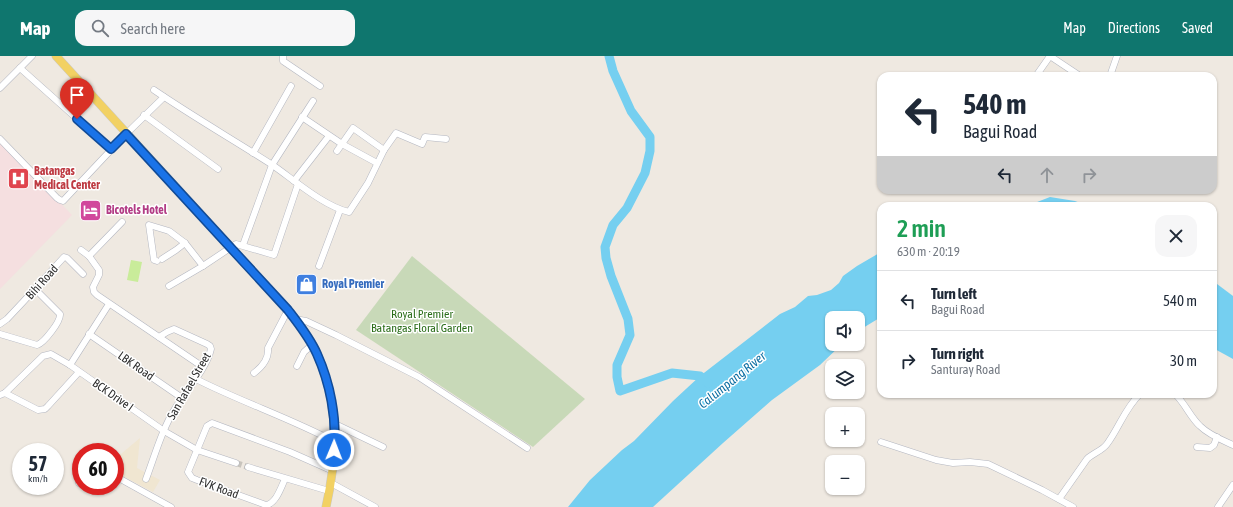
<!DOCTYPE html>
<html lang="en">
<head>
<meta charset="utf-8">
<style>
	:root { --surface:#fff; --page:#f6f6f7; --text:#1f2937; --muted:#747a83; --line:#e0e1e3; --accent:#0f766e }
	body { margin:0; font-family:"Asap Condensed",sans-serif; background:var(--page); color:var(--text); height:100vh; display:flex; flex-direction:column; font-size:15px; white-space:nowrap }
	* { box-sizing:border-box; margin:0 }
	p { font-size:13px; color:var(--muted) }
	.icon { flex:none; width:22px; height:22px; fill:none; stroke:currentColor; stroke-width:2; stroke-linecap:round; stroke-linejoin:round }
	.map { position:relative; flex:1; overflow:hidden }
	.panel { position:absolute; left:877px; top:146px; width:340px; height:196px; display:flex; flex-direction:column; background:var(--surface); border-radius:12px; box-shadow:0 1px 3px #0004 }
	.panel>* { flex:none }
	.banner { position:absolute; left:877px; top:16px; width:340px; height:122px; border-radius:12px; box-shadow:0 1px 3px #0004; background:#fff; color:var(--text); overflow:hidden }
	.controls { position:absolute; left:825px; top:255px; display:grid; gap:8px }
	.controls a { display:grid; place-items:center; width:40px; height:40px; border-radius:8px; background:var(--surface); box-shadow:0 1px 3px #0004; font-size:20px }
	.speed { position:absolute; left:12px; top:387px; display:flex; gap:8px; font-size:20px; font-weight:700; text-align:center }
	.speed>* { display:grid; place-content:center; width:52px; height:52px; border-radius:50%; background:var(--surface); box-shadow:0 1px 3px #0004; line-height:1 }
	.speed small { font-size:10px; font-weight:400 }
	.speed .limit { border:6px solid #d22; background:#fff; color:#111 }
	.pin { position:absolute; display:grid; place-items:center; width:34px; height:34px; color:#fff; margin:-41px -17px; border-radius:50% 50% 50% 0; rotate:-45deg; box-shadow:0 0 4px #0007 }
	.pin .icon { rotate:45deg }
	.me { position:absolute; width:44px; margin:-22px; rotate:1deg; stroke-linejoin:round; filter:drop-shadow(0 0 3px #0008) }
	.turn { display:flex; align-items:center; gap:14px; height:84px; padding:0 20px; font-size:18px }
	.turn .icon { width:52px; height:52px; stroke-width:2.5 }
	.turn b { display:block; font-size:28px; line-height:34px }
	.lanes { display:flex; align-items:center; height:38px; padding:0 20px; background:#0003; justify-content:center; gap:20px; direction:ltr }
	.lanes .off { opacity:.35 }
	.round { display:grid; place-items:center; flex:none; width:42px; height:42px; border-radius:12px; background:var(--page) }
	.headline { display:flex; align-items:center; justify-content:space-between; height:68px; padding:0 20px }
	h1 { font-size:24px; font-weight:600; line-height:30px; color:#1e9e55 }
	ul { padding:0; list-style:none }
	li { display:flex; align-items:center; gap:12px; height:60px; padding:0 20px; border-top:1px solid var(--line) }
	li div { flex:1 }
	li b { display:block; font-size:15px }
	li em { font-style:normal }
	header { display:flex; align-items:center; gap:24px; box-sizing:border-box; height:56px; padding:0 20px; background:var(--accent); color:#fff }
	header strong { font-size:19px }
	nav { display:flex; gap:22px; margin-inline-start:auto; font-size:14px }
	.search { width:280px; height:36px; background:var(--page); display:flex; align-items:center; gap:10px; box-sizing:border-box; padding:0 14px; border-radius:12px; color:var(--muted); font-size:15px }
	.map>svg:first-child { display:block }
</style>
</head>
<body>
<header>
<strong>Map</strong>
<div class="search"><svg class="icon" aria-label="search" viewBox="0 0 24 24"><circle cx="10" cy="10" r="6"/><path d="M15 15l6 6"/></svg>Search here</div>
<nav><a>Map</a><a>Directions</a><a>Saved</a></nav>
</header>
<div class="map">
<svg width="1233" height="451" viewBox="0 0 1233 451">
	<rect width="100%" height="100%" fill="#efe9e1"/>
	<!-- education -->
	<path fill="#f0e6d1" d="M140 382 137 412 160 424 153 436 115 416V403Z"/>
	<!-- medical -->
	<path fill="#f5dfe0" d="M0 85 72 159 0 233Z"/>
	<!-- cemetery -->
	<path fill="#c8d9b8" d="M412 200 585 343 533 391 356 274Z"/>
	<!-- pitch -->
	<path fill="#c9ec9a" d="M131 204 142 206 138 226 127 224Z"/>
	<!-- water -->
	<g fill="#75cff0">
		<path d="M1050 141 1075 145 1088 150H1007L1016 148H1032Z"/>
		<path d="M881 196V261L858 275V262H832V288H842L820 309 772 344 723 387 653 451H568L590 424 622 394 634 385 673 345 700 320 780 258 795 251 808 240 817 239 831 234 839 227 843 220 857 210Z"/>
		<path d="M1213 225 1233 240V303L1213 292Z"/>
	</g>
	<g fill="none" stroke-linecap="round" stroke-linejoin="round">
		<!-- river -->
		<path stroke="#75cff0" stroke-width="9" d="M609 0 613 15 631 55 650 81V95L645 117 627 152 613 169 605 191 606 202 611 220 628 263 630 279 617 309V321L620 335 672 317 700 320 708 327"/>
		<!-- minor-tunnel -->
		<path stroke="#c8c4bd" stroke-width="6" stroke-dasharray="6 3" stroke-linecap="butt" d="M236 407 248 411"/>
		<defs>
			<g id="minor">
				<path d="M283 0V5L320 30"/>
				<path d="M1050 0 1080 20"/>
				<path d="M20 12 111 93"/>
				<path d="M1036 20 1050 0"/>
				<path d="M1110 20 1117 0"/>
				<path d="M0 32 32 0"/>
				<path d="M154 34C192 60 232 83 271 108 293 123 323 150 349 156L368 127 384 94 396 77 422 88 425 81 446 83"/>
				<path d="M144 59 218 113"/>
				<path d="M302 61 342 88 377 107"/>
				<path d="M0 83 57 142 60 144 63 145 126 78 164 41"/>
				<path d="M337 95 353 72 384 94"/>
				<path d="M253 97 291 30"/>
				<path d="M294 125 329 80"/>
				<path d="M243 189 272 109 313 45"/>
				<path d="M81 194 89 200 99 214V219L93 231 94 236 97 239 203 311"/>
				<path d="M89 200 122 166"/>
				<path d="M162 203 176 194 185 187"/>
				<path d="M157 205 154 204 149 169 169 175 185 187 203 210 236 188 274 199 298 128"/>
				<path d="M319 210 340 154"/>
				<path d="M169 230 203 210"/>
				<path d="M295 263 306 265 336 279 419 321 527 392"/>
				<path d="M0 268 7 263 23 246 64 201 67 202 83 218"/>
				<path d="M0 278 37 289C44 287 61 265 60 258L35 233"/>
				<path d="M89 278 182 342"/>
				<path d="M70 309 109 248"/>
				<path d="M297 310 304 296 312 289"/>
				<path d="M254 317C262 311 269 303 268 292L288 254"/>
				<path d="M196 323C241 346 290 362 335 386"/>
				<path d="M5 337 38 354 45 353 48 350 79 316"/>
				<path d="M1175 338C1185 347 1190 361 1200 370 1209 379 1222 384 1233 389"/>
				<path d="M0 339 5 337 43 300 51 298 70 309 164 375 197 394 236 407"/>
				<path d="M335 368 383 391"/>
				<path d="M881 386 936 404 953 407 970 406 988 408 1042 434 1073 451"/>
				<path d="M1197 391 1210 392 1214 389 1217 381"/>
				<path d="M248 411 329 435"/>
				<path d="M115 420 171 451"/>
				<path d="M146 423C155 399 162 373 176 351 186 335 207 312 211 293L210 290 207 288 174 273 167 276 159 281"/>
				<path d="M285 423C281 431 276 448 266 449L197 424 192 422 188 416 207 370 212 367 290 396 333 415"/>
				<path d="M79 427 81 425"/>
				<path d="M331 427 375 451"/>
				<path d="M1059 443 1087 403C1093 397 1102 395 1107 388 1119 372 1125 352 1140 338"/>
				<path d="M1218 451 1233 429"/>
			</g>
			<path id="major" d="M56 0 280 245C294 261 309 278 317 298 339 348 338 398 326 451"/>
		</defs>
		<!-- minor casing -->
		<use href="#minor" stroke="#b4b7c1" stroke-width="7"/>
		<!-- major casing -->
		<use href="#major" stroke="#c9c9c9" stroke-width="9"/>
		<!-- minor -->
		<use href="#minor" stroke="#fff" stroke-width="6"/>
		<!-- major -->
		<use href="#major" stroke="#f2d163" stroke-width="8"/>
	</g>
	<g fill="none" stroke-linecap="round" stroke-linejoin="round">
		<defs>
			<path id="route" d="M77 63 111 93 126 78 288 254C298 267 310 282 317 298 330 327 337 362 334 394"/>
		</defs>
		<!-- route casing -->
		<use href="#route" stroke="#114b97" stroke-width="10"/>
		<!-- route -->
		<use href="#route" stroke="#1a73e8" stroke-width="7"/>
	</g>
	<!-- icons -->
	<defs>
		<symbol id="hospital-square" viewBox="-11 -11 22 22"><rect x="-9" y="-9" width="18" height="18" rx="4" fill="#e0444e" stroke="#fff"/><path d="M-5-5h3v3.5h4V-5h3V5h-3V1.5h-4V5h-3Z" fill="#fff"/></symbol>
		<symbol id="hotel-square" viewBox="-11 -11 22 22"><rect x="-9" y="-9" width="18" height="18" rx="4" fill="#d1479c" stroke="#fff"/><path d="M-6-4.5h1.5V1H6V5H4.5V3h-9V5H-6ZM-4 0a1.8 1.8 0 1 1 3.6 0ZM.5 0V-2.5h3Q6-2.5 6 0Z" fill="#fff"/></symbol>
		<symbol id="shop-square" viewBox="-11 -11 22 22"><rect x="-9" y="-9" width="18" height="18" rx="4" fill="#3f7fe0" stroke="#fff"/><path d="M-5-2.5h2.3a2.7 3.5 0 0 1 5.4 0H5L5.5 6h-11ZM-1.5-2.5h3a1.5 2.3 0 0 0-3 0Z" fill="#fff"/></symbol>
	</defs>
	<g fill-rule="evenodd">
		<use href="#hospital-square" x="6" y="110" width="25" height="25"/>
		<use href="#hotel-square" x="78" y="142" width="25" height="25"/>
		<use href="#shop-square" x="294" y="216" width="25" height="25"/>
	</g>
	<g text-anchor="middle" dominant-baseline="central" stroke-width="3" stroke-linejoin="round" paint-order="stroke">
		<!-- health labels -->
		<g font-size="12" font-weight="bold" fill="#be3a42" stroke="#fff" text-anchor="start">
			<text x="34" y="115">Batangas<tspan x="34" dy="14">Medical Center</tspan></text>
		</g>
		<!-- hotel labels -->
		<g font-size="12" font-weight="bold" fill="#b23c85" stroke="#fff" text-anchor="start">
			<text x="106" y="154">Bicotels Hotel</text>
		</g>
		<!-- street labels -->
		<g font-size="12" fill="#2e2e2e" stroke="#fff">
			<text transform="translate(42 226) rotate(-48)">Bihi Road</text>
			<text transform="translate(136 310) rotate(35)">LBK Road</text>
			<text transform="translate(189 330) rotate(-60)">San Rafael Street</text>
			<text transform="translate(113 339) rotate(35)">BCK Drive I</text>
			<text transform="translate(219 432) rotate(20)">FVK Road</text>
		</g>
		<!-- shop labels -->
		<g font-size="12" font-weight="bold" fill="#366cbe" stroke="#fff" text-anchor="start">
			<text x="322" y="228">Royal Premier</text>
		</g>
		<!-- park labels -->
		<g font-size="12" fill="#2c6e1b" stroke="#fff">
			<text x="422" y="258">Royal Premier<tspan x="422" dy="14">Batangas Floral Garden</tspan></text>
		</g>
		<!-- water labels -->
		<g font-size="13" font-style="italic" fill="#0d6fa3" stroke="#fff">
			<text transform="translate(732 324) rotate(-39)">Calumpang River</text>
		</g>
	</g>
</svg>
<div class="controls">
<a><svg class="icon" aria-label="sound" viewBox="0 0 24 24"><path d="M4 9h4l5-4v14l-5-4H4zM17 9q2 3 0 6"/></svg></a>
<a><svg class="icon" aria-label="layers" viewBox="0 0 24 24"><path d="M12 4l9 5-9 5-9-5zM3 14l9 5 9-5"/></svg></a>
<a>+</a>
<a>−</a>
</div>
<div class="speed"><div>57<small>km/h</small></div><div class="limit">60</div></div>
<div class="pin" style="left:77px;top:63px;background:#d93025"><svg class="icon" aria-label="arrive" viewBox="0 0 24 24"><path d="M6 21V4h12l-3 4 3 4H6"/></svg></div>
<svg class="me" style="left:334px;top:394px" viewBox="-20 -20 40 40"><circle r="17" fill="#1a73e8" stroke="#fff" stroke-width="3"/><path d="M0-11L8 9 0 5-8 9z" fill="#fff"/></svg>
<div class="banner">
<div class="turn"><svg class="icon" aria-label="left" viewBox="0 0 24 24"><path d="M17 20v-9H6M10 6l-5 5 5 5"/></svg><div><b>540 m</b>Bagui Road</div></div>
<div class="lanes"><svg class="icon" aria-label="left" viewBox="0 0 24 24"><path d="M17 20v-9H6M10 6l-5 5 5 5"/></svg><svg class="icon off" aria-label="ahead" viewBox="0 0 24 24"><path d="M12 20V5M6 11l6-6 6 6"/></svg><svg class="icon off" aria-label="right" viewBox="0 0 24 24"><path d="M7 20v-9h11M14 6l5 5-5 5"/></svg></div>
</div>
<section class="panel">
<div class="headline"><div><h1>2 min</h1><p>630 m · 20:19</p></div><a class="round"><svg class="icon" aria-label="close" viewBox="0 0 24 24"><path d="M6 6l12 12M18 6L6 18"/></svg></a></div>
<ul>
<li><svg class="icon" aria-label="left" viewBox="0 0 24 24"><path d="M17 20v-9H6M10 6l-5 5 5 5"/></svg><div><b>Turn left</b><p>Bagui Road</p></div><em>540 m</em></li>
<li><svg class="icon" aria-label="right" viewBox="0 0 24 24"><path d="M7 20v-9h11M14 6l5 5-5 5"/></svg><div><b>Turn right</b><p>Santuray Road</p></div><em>30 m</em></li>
</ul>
</section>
</div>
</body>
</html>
